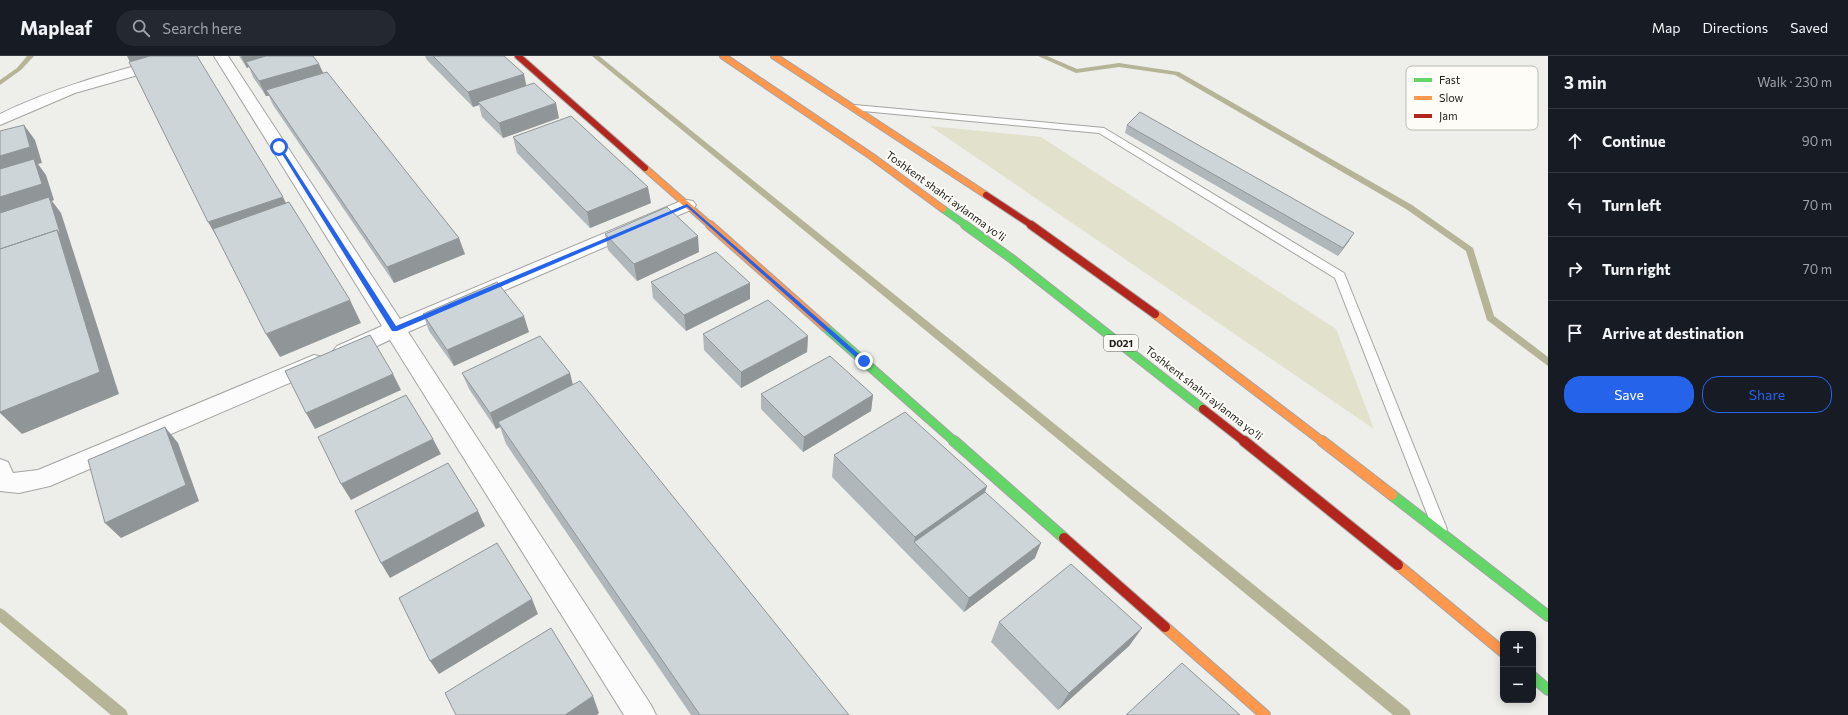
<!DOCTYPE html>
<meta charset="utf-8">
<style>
:root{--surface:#171b24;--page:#242831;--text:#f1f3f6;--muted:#9ea1a6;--line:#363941;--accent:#2563eb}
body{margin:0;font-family:Commissioner,sans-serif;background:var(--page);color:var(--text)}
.controls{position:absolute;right:12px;bottom:12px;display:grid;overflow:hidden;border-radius:8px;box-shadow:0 2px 10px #0003}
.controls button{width:36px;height:36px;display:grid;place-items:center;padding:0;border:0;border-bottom:1px solid var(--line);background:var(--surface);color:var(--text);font:20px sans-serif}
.stop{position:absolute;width:12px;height:12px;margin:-9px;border:3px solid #2563eb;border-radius:50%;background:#fff}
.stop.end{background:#2563eb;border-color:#fff;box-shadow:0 1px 4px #0008}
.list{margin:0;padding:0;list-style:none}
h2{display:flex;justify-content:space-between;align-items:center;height:52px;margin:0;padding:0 16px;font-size:17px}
h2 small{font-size:13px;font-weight:400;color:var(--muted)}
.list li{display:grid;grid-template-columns:26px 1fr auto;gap:12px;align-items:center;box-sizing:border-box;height:64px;padding:0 16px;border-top:1px solid var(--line)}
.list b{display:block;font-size:15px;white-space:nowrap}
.list em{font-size:13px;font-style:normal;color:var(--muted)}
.actions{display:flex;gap:8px;padding:12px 16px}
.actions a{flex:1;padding:9px 0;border:1px solid var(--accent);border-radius:16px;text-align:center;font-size:14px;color:var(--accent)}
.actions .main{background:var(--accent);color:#fff}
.icon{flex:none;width:22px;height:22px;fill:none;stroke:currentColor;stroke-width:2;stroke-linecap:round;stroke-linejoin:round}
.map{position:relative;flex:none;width:1548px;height:659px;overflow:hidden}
header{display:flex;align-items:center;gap:24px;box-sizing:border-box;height:56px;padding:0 20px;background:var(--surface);border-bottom:1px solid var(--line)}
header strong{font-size:19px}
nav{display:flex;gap:22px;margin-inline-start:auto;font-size:14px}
.search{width:280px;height:36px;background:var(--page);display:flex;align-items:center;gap:10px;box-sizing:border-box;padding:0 14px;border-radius:22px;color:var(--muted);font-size:15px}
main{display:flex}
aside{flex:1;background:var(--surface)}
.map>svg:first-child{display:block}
.green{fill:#e1e1cc}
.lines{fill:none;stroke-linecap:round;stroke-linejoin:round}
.stream{fill:#b6b497;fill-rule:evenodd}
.lane-casing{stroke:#a4a4a2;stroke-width:2}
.street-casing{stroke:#a4a4a2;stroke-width:2}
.fast-far2-casing{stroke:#a4a4a2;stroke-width:8}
.fast-far1-casing{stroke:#a4a4a2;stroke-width:10}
.fast-casing{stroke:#a4a4a2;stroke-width:12}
.slow-far2-casing{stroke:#a4a4a2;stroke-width:8}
.slow-far1-casing{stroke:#a4a4a2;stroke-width:10}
.slow-casing{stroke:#a4a4a2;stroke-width:12}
.jam-far2-casing{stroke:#a4a4a2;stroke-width:8}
.jam-far1-casing{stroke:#a4a4a2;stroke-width:10}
.jam-casing{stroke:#a4a4a2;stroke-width:12}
.lane{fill:#fcfcfc;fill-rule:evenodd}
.street{fill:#fcfcfc;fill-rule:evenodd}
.fast-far2{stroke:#63d668;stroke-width:6}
.fast-far1{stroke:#63d668;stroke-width:8}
.fast{stroke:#63d668;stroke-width:10}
.slow-far2{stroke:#ff974d;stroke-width:6}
.slow-far1{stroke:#ff974d;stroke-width:8}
.slow{stroke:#ff974d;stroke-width:10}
.jam-far2{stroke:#b3261e;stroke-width:6}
.jam-far1{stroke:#b3261e;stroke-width:8}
.jam{stroke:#b3261e;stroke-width:10}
.wall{fill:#b0b7ba}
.shaded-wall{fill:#909597}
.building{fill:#cdd5d8;stroke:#909597}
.route{fill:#2563eb}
.labels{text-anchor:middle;stroke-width:4;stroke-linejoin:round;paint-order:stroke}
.shield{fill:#fdfcf6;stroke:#646360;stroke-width:1}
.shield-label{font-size:10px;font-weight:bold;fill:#22221f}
.street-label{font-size:11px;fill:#22221f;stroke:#fdfcf6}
.key{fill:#fdfcf6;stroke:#bbbbb6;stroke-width:1}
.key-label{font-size:11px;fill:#22221f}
</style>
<header>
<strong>Mapleaf</strong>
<div class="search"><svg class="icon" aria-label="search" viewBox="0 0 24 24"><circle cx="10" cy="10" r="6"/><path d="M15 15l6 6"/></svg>Search here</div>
<nav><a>Map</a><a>Directions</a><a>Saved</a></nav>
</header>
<main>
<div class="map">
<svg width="1548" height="659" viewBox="0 0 1548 659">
<rect width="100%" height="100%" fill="#eeeeea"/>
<path class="green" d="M930,70L1041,81L1336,273L1374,373Z"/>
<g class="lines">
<path class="stream" d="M27,0H34L21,14L0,29V24L17,12Z
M592,0H599L1409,654L1411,659H1393Z
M1038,0H1047L1077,13L1119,7L1179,16L1412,149L1473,192L1494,260L1548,301V310L1487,264L1466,195L1406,153L1175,19L1119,11L1076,17Z
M0,552L4,554L126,654L128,659H111L0,566Z"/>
<defs>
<path id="lane" d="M855,49L1104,72L1344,217L1447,473L1445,478L1440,479L1435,478L1433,473L1335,222L1099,77L852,54V50Z"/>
<path id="street" d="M172,0H196L194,3L75,37L0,69V58C55,31 113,16 172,0Z
M214,0H228L400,263L681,145L687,144L693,145L696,149L693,153L408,276L651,649L656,659H624L390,284C375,290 353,305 337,300L333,295L337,290L382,270Z
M314,299L322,301L325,307L322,313L50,430L19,437L0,435V403L8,406L13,417L38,414Z"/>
<path id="fast-far2" d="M943,153L967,170"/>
<path id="fast-far1" d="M965,169L1012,203L1203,353
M825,271L955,386"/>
<path id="fast" d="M954,385L1064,482
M1392,439L1548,560
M1533,621L1548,634"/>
<path id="slow-far2" d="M723,0L871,100L943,153
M774,0L986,139
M645,112L711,170"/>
<path id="slow-far1" d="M710,169L825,271
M1155,258L1323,386"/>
<path id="slow" d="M1322,385L1392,439
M1398,509L1503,596
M1165,571L1265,659"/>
<path id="jam-far2" d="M518,0L645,112
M986,139L1033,170"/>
<path id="jam-far1" d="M1031,169L1155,258
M1203,353L1245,386"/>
<path id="jam" d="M1244,385L1398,509
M1064,482L1165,571"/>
</defs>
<use href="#lane" class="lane-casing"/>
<use href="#street" class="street-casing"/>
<use href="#fast-far2" class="fast-far2-casing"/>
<use href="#fast-far1" class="fast-far1-casing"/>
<use href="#fast" class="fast-casing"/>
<use href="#slow-far2" class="slow-far2-casing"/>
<use href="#slow-far1" class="slow-far1-casing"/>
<use href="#slow" class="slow-casing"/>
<use href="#jam-far2" class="jam-far2-casing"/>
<use href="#jam-far1" class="jam-far1-casing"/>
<use href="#jam" class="jam-casing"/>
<use href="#lane" class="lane"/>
<use href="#street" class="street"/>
<use href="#fast-far2" class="fast-far2"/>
<use href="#fast-far1" class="fast-far1"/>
<use href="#fast" class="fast"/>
<use href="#slow-far2" class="slow-far2"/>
<use href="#slow-far1" class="slow-far1"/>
<use href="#slow" class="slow"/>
<use href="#jam-far2" class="jam-far2"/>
<use href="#jam-far1" class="jam-far1"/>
<use href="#jam" class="jam"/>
</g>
<path class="wall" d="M239,0H313L323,17L465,198L394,227L273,49L269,40H266L253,21L249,11L247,12Z
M425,0H504L526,29L559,62L503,82L482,61L479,49L473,51L427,4Z
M1127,69L1349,185L1338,200L1125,77Z
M513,81L651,147L590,172L517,97Z
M605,178L699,196L637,225L608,194Z
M651,226L750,227V243L686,275L653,242Z
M423,258L529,276L454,310L429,275Z
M703,278L808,280L807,296L741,332L704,294Z
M462,317L573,329L849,659H691L506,388L500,371L496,373L469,333Z
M761,338L873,339L871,355L803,396L761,353Z
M834,399L987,430L985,436L1035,502L964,556L832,421Z
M999,566L1142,572L1129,590L1058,654L991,586Z"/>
<path class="shaded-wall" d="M127,0H161L131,8Z
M241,0H289L246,6L249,11L247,12Z
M319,8L326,23L266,34L269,40H266L259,25Z
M524,18L527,33L478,46L479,49L473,51L468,36Z
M556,47L559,62L503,82L499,67Z
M24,69L35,84L42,107L38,108L46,119L54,144L52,145L61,157L119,338L22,378L0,357V356L57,174L51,145L0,161V100Z
M648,131L651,147L590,172L587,156Z
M283,141L291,157L218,183L208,166Z
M1354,177L1349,185L1338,200L1343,192Z
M698,180L699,196L637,225L634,208Z
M459,182L465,198L394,227L387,211Z
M750,227V243L686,275L684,259Z
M350,244L361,267L280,301L266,278Z
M524,260L529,276L454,310L447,294Z
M808,280L807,296L741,332V316Z
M570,317L574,333L498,366L500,371L496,373L490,357Z
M393,318L401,334L315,373L306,357Z
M873,339L871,355L803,396L804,381Z
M165,371L178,387L199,445L121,482L105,467Z
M433,383L441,398L351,444L341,428Z
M987,430L980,451L914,486L915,481Z
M478,455L485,470L390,522L381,507Z
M1041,487L1035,502L964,556L969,542Z
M532,543L538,558L439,618L430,605Z
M1142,572L1129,590L1058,654L1069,637Z
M593,640L599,657L597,659H565Z"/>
<path class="building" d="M150,0H197L283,141L208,166L129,6Z
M266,0H313L319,8L259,25L246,6Z
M433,0H504L524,18L468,36Z
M327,16L459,182L387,211L266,34Z
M534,27L556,47L499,67L478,46Z
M1140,56L1354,177L1343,192L1127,69Z
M571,60L648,131L587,156L513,81Z
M24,69L30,91L0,100V75Z
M34,103L42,128L0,141V113Z
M49,141L61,180L57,174L0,193V157Z
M289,146L350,244L266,278L213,173Z
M667,151L698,180L634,208L605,178Z
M57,174L100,316L0,356V193Z
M716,196L750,227L684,259L651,226Z
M497,226L524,260L447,294L423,258Z
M768,244L808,280L741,316L703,278Z
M370,279L393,318L306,357L285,315Z
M540,280L570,317L490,357L462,317Z
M830,300L873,339L804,381L761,338Z
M580,325L849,659H700L498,366Z
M406,339L433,383L341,428L318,381Z
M905,356L987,430L915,481L834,399Z
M165,371L186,429L105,467L88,404Z
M448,407L478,455L381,507L355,455Z
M985,436L1041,487L969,542L914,486Z
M497,487L532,543L430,605L399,542Z
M1071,508L1142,572L1069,637L999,566Z
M551,572L593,640L565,659H456L445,637Z
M1182,607L1240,659H1126Z"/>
<path class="route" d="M277,90L281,91L396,270L687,148L867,305L862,307L687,151L397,275H392Z"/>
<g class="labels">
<rect class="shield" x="1104" y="279" width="34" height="16" rx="3"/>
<g class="shield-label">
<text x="1121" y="291">D021</text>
</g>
<g class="street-label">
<text transform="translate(946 140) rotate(36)" y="4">Toshkent shahri aylanma yoʻli</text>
<text transform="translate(1204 337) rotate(38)" y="4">Toshkent shahri aylanma yoʻli</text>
</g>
</g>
<rect x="1406" y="10" width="132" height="64" rx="6" class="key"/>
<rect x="1414" y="22" width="18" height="4" fill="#63d668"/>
<rect x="1414" y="40" width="18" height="4" fill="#ff974d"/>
<rect x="1414" y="58" width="18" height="4" fill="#b3261e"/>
<g class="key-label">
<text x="1439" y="28">Fast</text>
<text x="1439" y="46">Slow</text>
<text x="1439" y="64">Jam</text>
</g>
</svg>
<div class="controls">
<button>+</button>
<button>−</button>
</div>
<div class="stop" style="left:279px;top:91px"></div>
<div class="stop end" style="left:864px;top:305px"></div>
</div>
<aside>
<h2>3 min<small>Walk · 230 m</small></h2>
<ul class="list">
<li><svg class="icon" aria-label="ahead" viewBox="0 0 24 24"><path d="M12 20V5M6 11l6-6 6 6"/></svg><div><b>Continue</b></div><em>90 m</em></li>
<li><svg class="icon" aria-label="left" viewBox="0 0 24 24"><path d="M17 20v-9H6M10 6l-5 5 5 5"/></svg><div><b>Turn left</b></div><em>70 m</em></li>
<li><svg class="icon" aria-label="right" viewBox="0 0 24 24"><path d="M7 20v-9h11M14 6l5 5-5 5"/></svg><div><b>Turn right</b></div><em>70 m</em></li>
<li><svg class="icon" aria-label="arrive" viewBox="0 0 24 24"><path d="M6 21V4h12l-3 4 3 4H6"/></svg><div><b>Arrive at destination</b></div></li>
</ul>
<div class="actions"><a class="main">Save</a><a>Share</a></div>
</aside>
</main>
